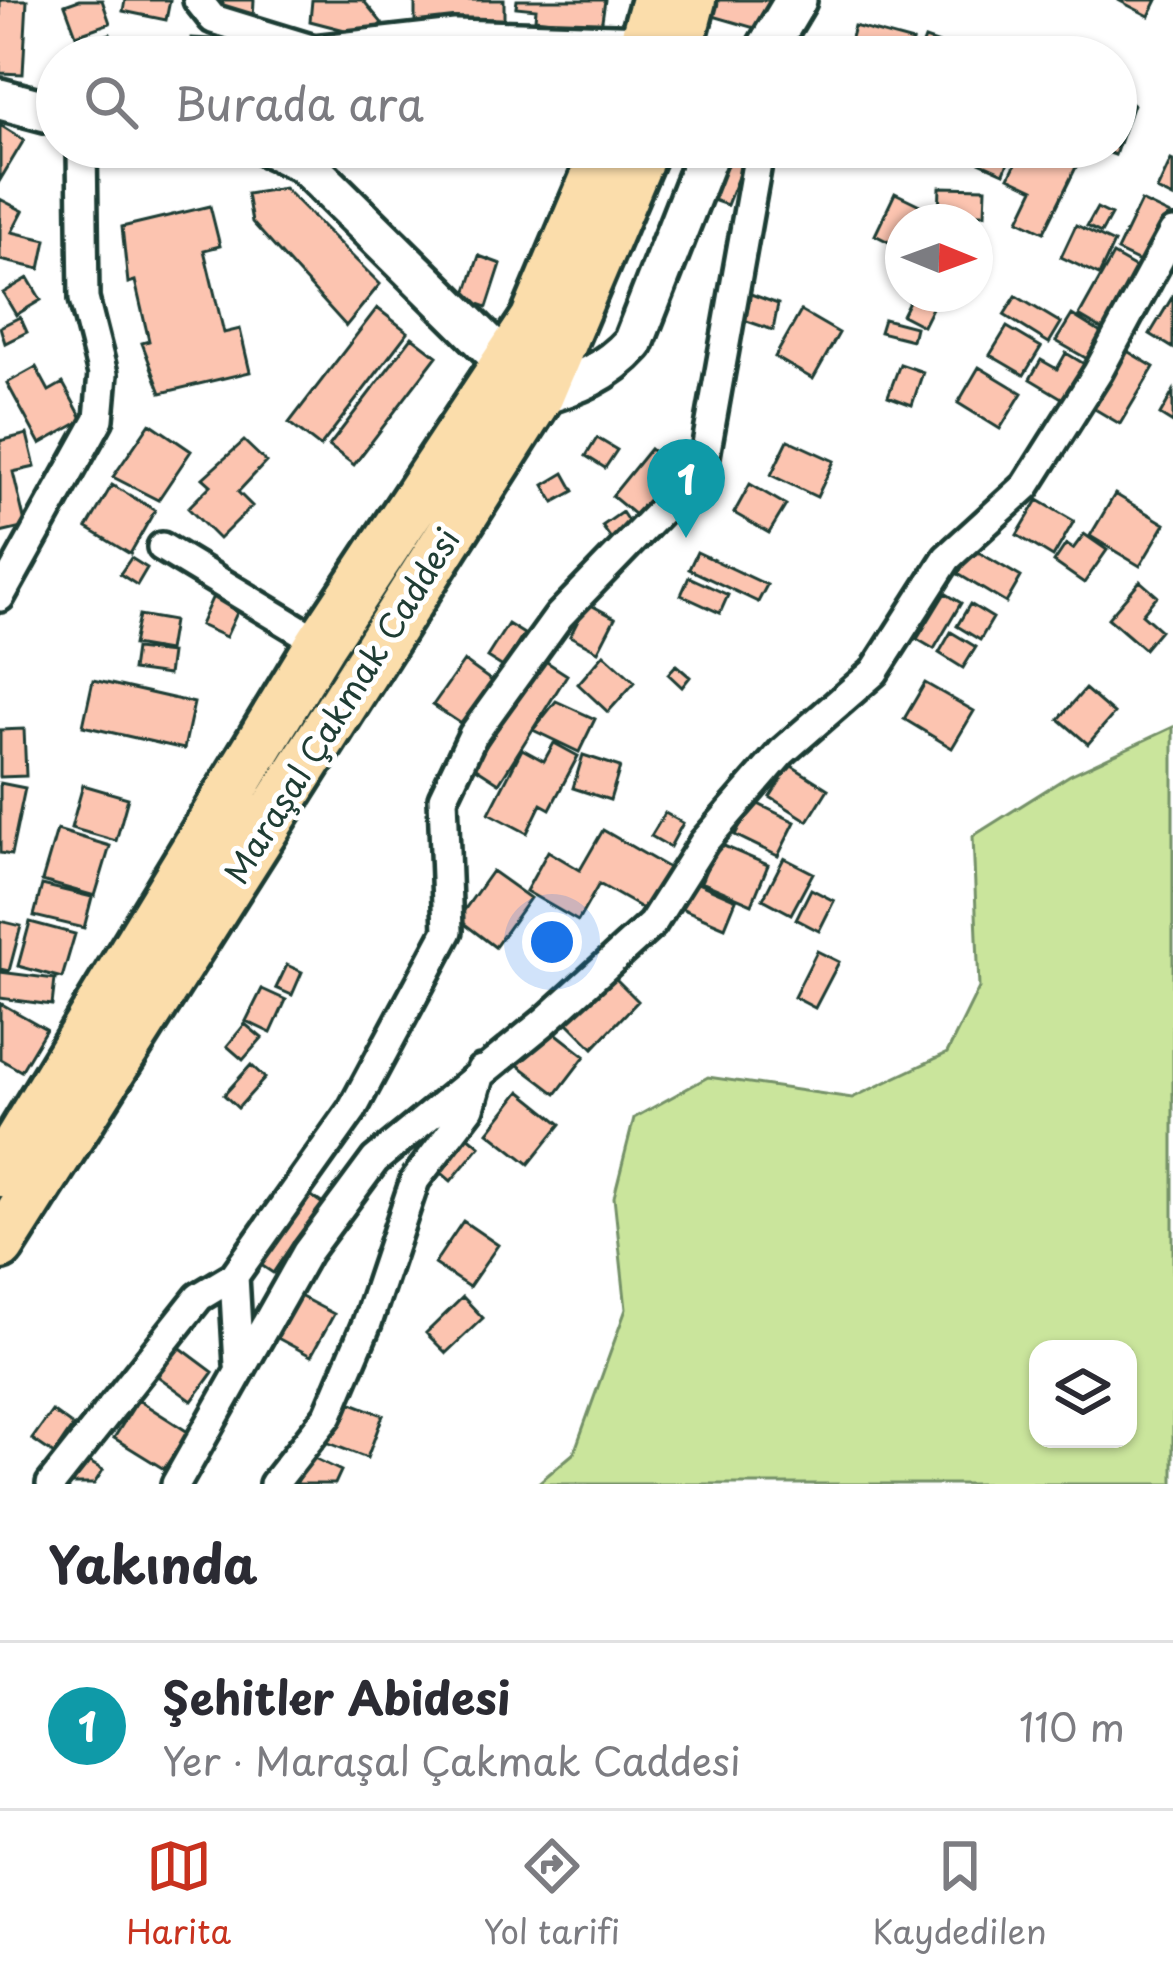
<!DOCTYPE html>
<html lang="tr">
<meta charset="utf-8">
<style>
:root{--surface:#fff;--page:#f2f2f3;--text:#2b2b33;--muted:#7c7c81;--line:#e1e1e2;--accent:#c8321e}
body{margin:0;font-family:"Playpen Sans",sans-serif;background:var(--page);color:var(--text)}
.controls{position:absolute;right:36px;bottom:36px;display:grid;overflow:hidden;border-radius:24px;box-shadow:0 3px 9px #0004}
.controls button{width:108px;height:108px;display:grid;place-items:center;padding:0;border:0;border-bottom:3px solid var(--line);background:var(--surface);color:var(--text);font:60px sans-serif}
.compass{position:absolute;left:885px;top:204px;width:108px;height:108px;border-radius:50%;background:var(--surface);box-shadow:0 3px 9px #0004;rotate:91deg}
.you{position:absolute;left:552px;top:942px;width:42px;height:42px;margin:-30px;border:9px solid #fff;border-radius:50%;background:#1a73e8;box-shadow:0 0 0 18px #1a73e833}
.badge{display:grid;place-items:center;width:78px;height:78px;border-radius:50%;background:var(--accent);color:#fff;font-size:39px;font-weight:700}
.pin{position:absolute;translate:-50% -99px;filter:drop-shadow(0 3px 6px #0008)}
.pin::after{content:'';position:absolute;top:63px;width:42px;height:36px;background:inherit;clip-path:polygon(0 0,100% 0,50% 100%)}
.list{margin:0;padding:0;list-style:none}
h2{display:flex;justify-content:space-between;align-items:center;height:156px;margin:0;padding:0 48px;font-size:51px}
h2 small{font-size:39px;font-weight:400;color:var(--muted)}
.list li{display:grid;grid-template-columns:78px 1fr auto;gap:36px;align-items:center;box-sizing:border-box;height:168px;padding:0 48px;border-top:3px solid var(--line)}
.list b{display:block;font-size:45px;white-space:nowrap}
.list p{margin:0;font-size:39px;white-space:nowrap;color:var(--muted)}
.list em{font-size:39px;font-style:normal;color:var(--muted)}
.icon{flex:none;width:66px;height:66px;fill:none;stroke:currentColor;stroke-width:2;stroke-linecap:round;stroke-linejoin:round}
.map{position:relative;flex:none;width:1173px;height:1484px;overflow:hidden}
.search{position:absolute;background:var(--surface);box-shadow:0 3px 9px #0004;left:36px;right:36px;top:36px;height:132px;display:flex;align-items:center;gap:30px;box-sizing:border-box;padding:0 42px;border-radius:66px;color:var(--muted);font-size:45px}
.sheet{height:324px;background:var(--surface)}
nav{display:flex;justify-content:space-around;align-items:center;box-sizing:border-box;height:168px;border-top:3px solid var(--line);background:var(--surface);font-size:33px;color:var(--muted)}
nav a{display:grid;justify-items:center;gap:6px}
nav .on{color:var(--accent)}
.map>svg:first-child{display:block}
.green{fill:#cae59c;stroke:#749168;stroke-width:3;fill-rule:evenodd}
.building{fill:#fcc4b0;stroke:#1f3d34;stroke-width:3}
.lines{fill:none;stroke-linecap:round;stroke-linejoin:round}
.street-casing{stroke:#1f3d34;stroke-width:36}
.secondary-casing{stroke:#1f3d34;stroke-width:48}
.highway-casing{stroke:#1f3d34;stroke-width:57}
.street{stroke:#fff;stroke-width:27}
.secondary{stroke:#fff;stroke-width:39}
.highway{stroke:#fbddab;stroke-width:48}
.labels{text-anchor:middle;stroke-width:10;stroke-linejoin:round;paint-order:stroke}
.street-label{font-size:33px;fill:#1f3d34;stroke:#fff}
</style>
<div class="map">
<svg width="1173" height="1484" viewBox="0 0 1173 1484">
<rect width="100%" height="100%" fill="#fff"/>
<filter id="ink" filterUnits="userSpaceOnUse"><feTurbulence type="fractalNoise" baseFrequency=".00833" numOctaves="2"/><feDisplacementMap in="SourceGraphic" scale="24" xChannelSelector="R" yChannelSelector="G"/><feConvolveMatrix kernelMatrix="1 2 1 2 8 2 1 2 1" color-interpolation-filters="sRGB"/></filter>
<g filter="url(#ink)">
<path class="green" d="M1173,727V1484H537L574,1453L626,1309L614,1197L634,1118L708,1077L852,1098L947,1053L979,988L973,836L1070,775ZM1038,1349H1128V1439H1038Z"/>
<path class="building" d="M0,0H27L23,74L0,73Z
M79,0H102L110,23L76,35L65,5Z
M125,0H170L166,20L123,11Z
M223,0H254L253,19L222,17Z
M312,0H363L382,23L368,36L310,21Z
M415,0H504V24L415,25Z
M517,0H605L601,27L535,19L536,9L516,7Z
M718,0H777L768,32L713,16Z
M1118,0H1157L1149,16Z
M854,26L913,42L909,57H877L848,49Z
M110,34L117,57H67L65,49Z
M191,38L230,40V57H190Z
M925,39L948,47L944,57H918Z
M1116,97L1133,104L1115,155L1093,147H1116Z
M0,125L24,140L0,180Z
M945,147H1014L1004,173Z
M1024,147L1084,151L1044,232L1019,220L1034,189L1009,177Z
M729,149L746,156L727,205L710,199Z
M1171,160L1173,161V198L1157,190Z
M940,187L986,188L985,214H939Z
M284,188L380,284L346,326L252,222L247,194Z
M895,193L932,211L927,222H903V249L875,235Z
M0,199L23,211L12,232L46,240L40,269L0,260Z
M1141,201L1170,215L1146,265L1117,251Z
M210,206L220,246L204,250L224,333L240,329L250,372L161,393L142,343L149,341L135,281L128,283L122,227Z
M1097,208L1111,215L1101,233L1087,226Z
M1076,225L1114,243L1099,275L1061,257Z
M1113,255L1143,272L1108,333L1079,316Z
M479,256L501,264L487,307L464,299Z
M28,278L41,300L16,315L3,293Z
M737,289L778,304L773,330L732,316Z
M912,295L933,306L923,326L902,315Z
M1016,296L1061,323L1049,343L1004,315Z
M1173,296V348L1150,334Z
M377,308L408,332L320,447L289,423Z
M801,311L839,333L813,379L775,357Z
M1072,315L1106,336L1091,361L1056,341Z
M20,317L27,332L5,343L0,327Z
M884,319L915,327L912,340L880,332Z
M1007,327L1041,347L1024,375L990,355Z
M412,337L437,356L354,465L329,446Z
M1122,348L1154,367L1120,424L1088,405Z
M1066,353L1086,365L1065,400L1030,379L1041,360L1057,369Z
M900,364L923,372L912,405L888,396Z
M36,367L49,391L63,383L83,420L40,444L7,383Z
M979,367L1022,393L1000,429L958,403Z
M1173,392V423L1160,415Z
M150,423L191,451L158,500L113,477Z
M27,434L35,467L13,472L26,527L0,533V441Z
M597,438L617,450L605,468L586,456Z
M788,440L834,461L817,497L771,475Z
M244,441L266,462L238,492L252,506L219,539L188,508L211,485L203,478Z
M650,449L680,474L641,520L612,496Z
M564,473L574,491L554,502L544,485Z
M750,484L786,505L769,533L734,513Z
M112,485L155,510L130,554L87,528Z
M1115,494L1165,524L1140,566L1090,536Z
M1038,500L1074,521L1053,557L1017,535Z
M622,512L632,527L612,540L602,526Z
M1084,534L1107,550L1084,583L1054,562L1066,544L1073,549Z
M973,549L1021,577L1006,603L958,574Z
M697,552L767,585L758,602L689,569Z
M131,558L147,568L137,585L120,574Z
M689,577L728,595L720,613L681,595Z
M1140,581L1157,596L1142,614L1160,630L1144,649L1108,618Z
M945,593L961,603L934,649L917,639Z
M214,594L240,606L226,637L200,625Z
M587,603L615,618L598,651L570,636Z
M970,604L993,618L980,640L957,626Z
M139,615L173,621L168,651L133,645Z
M508,624L524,634L503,667L487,657Z
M951,632L976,647L963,668L939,653Z
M135,649L171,653L168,675L132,670Z
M604,654L635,682L608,712L578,684Z
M536,655L567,675L499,783L473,766L495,733L488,728Z
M464,661L496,684L466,727L433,705Z
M676,665L690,677L682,687L668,674Z
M93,680L194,703L184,749L83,726Z
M925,683L974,711L952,748L904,719Z
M1085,689L1114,714L1088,744L1059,719Z
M556,701L595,719L579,752L533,730Z
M24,729L26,776L0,777V730Z
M554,743L578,756L550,809L541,804L527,833L489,813L522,749L544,761Z
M583,755L620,767L610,800L573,788Z
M790,765L828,789L808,821L770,797Z
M0,783L25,788L11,855L0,853Z
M83,785L128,798L116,841L71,828Z
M752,801L795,822L778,856L735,835Z
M665,813L683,823L670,847L651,836Z
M57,830L110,846L95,896L42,881Z
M603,830L674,871L650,913L599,884L578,921L526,891L548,851L580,870Z
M717,843L768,865L752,904L701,882Z
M784,858L813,873L791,914L763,899Z
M492,871L530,898L495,947L458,919Z
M688,879L736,900L725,927L676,906Z
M42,885L92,897L84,928L34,916Z
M811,889L834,901L819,931L796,919Z
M0,921L21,926L9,971L0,969Z
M30,922L75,934L62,978L18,966Z
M817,951L839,962L815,1008L794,997Z
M287,965L302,972L292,995L276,988Z
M0,972L55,979L52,1005L0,998Z
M610,973L638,1001L593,1048L565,1020Z
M262,989L286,1000L271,1033L246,1021Z
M0,1003L46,1029L21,1071L0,1059Z
M245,1024L262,1038L243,1060L227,1046Z
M544,1024L585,1056L556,1094L514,1062Z
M251,1065L265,1078L238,1108L224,1095Z
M520,1091L561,1124L529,1164L488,1132Z
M467,1135L480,1146L451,1181L438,1170Z
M303,1190L330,1209L303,1249L293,1243L273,1273L255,1261Z
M463,1221L498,1245L469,1287L434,1264Z
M292,1292L334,1314L311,1356L270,1334Z
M463,1297L483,1318L446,1353L426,1333Z
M178,1346L213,1372L192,1401L156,1375Z
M339,1398L383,1415L367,1458L323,1441Z
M138,1400L188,1432L164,1469L114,1438Z
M52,1411L73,1426L54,1454L32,1439Z
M310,1456L341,1471L335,1484H296Z
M86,1460L103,1470L94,1484H72Z"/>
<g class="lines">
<defs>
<path id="street" d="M198,0L213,19L314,50L455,34L646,40
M162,547L321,643
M0,597L99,419L103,374L84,299L82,147
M234,1276L239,1365
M51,1484L199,1297L234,1276L352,1110L448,931L443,798L473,735L559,616L703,467L760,147
M176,1484L307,1252L375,1160L544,1022L652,924L704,842L782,752L874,672L947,558L1026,486L1098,372L1173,233
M274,1484L328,1415L367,1323L415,1180L470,1108L481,1070"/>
<path id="secondary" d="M762,57L796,0
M0,99L57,114
M270,147L303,162L539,395C577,384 606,373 633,343L710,147"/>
<path id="highway" d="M640,57L656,0
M676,57L691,0
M0,1172L321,643L535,320L608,147
M0,1245L539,395L644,147"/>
</defs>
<use href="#street" class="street-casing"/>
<use href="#secondary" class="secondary-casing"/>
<use href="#highway" class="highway-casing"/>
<use href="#street" class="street"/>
<use href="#secondary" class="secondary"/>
<use href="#highway" class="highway"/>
</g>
</g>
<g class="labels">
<g class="street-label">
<text transform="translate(342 706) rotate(-58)" y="12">Maraşal Çakmak Caddesi</text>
</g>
</g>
</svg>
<div class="controls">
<button><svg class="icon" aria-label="layers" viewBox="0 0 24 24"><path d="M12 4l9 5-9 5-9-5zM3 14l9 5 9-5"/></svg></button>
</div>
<svg class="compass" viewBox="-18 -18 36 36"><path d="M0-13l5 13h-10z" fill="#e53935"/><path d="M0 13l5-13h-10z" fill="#7c7c81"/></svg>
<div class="you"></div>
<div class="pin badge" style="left:686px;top:538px;background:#0f9aa8">1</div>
<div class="search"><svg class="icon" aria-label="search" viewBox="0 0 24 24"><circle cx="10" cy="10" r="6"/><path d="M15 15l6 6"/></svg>Burada ara</div>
</div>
<section class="sheet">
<h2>Yakında<small></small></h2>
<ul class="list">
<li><span class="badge" style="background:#0f9aa8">1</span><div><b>Şehitler Abidesi</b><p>Yer · Maraşal Çakmak Caddesi</p></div><em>110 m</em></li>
</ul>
</section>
<nav>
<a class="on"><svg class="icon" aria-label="map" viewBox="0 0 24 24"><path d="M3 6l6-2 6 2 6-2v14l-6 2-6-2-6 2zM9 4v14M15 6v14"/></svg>Harita</a>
<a><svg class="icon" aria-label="directions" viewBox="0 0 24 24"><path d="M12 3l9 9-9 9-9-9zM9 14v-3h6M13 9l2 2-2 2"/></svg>Yol tarifi</a>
<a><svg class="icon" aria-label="saved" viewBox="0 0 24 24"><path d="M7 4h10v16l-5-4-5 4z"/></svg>Kaydedilen</a>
</nav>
